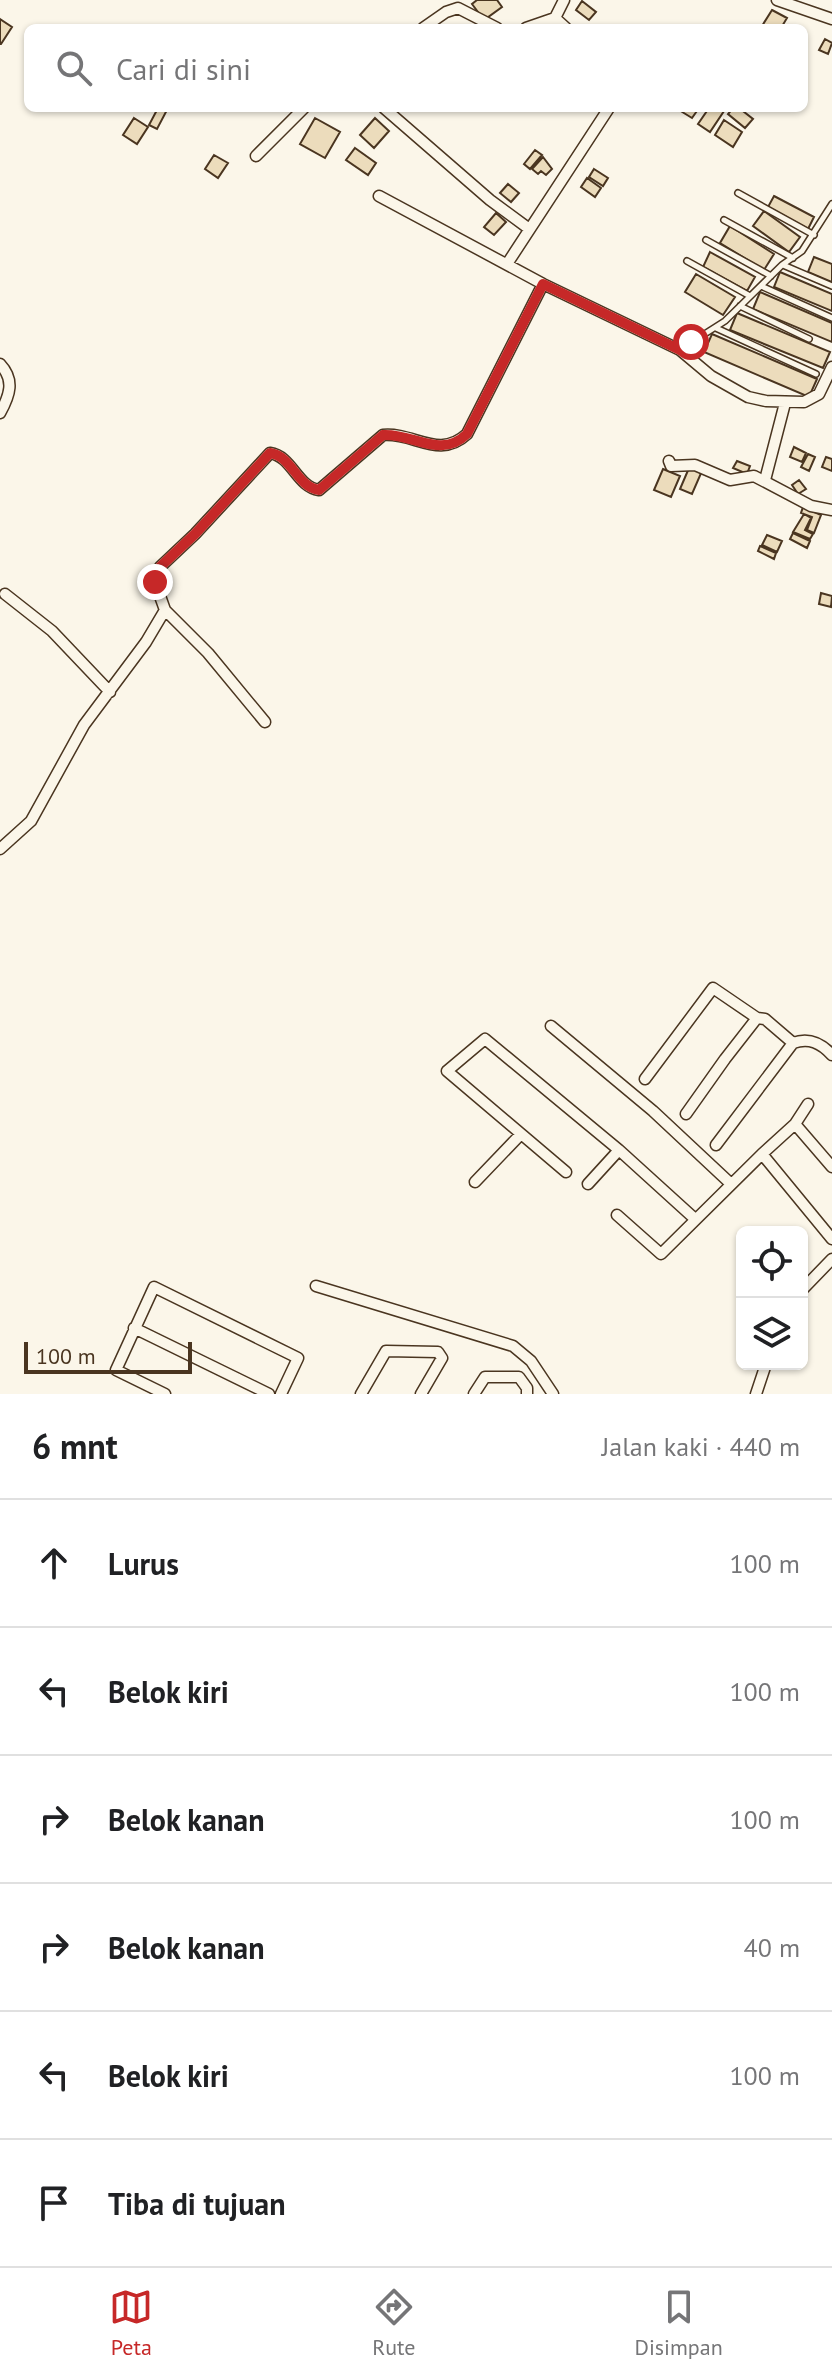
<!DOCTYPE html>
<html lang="id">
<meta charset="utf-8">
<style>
:root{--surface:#fff;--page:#f2f2f2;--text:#202124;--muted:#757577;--line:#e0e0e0;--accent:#c62828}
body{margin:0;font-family:"PT Sans",sans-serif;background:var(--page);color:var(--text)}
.controls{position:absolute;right:24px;bottom:24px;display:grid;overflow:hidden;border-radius:12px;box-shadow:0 2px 6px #0004}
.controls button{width:72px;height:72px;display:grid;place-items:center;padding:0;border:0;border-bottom:2px solid var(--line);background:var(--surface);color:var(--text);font:40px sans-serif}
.scale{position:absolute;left:24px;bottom:20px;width:168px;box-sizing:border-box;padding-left:8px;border:4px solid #4a3520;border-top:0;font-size:22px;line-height:28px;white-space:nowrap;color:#4a3520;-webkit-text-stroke:6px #fbf6e9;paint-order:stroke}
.stop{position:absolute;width:24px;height:24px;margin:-18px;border:6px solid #c62828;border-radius:50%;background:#fff}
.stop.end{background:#c62828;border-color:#fff;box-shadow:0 2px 8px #0008}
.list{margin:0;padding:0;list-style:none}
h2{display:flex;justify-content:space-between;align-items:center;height:104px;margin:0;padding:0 32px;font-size:34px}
h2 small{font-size:26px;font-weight:400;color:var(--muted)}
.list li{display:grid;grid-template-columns:52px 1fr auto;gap:24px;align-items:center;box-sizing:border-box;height:128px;padding:0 32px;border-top:2px solid var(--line)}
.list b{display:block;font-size:30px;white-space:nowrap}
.list em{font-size:26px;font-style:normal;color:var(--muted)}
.icon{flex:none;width:44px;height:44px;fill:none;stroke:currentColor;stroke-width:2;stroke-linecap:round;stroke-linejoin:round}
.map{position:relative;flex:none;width:832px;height:1394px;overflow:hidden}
.search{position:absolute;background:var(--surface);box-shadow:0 2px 6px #0004;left:24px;right:24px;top:24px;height:88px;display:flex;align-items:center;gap:20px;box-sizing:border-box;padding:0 28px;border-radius:12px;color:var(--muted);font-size:30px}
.sheet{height:872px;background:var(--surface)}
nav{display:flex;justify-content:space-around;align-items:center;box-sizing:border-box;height:112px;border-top:2px solid var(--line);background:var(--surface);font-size:22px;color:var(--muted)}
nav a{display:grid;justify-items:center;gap:4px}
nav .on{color:var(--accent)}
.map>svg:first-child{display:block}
.building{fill:#ecdcbc;stroke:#4a3520;stroke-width:2}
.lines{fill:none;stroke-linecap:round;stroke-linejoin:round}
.lane-casing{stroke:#4a3520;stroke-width:8}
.street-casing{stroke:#4a3520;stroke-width:13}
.lane{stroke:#fbf6e9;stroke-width:5}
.street{stroke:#fbf6e9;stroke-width:10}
.route{stroke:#c62828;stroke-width:10}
</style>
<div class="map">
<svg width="832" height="1394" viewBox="0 0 832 1394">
<rect width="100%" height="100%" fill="#fbf6e9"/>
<path class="building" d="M477,0H497L502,7L484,20L472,4Z
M582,1L596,12L589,20L576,10Z
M772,10L787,18L781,28L762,26Z
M0,19L12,27L1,44H0Z
M825,39L832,43L828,54L819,50Z
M158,108H168L157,129L149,125Z
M680,108H699L692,118L679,110Z
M709,108H719L724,111L710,132L698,124Z
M733,108H739L753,119L745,128L728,114Z
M134,118L148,127L137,144L123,135Z
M315,118L340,132L325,158L300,144Z
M375,118L389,131L374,148L360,135Z
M724,120L742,132L733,147L715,135Z
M355,148L376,163L368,175L346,160Z
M535,150L542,155L530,169L524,164Z
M214,155L228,163L218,178L205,169Z
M543,157L552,169L546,175L541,171L538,174L532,169Z
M594,169L608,178L603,186L589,177Z
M587,178L601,188L595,197L581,187Z
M508,184L519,193L511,202L500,193Z
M774,196L814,217L808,229L768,207Z
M764,211L800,237L789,252L753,226Z
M496,213L506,222L494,235L484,227Z
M730,226L774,254L764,270L720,243Z
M710,252L755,277L747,291L703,267Z
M814,257L832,264V282L808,272Z
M780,272L832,294V311L774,287Z
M696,274L735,297L723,315L685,292Z
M760,292L832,323V342L753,309Z
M737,313L830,352L823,368L730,330Z
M712,334L817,379L809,397L704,352Z
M794,447L806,453L802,462L790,457Z
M808,454L815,457L809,471L801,467Z
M826,457L832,459V471L822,467Z
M737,461L750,466L747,474L733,468Z
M689,468L702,471L692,494L680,489Z
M663,469L680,476L671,497L654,490Z
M799,480L806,489L798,494L792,485Z
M803,507L821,515L814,533L807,530L812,517L801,513Z
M804,514L811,518L805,530L813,534L810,539L793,532Z
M793,533L810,541L807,548L790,539Z
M767,535L782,541L777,552L762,545Z
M760,546L776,553L774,559L758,551Z
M821,593L832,596L831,607L819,604Z"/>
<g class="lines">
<defs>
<path id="lane" d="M738,193L814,235
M724,220L793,258
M706,240L771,276
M687,261L750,296
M783,265L832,286
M761,286L832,318
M740,306L809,339
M716,328L816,374
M681,349L725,321L782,265L802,251L832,204"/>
<path id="street" d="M777,0L832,19
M555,18L566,28
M423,28L446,12L458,8L497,28
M526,28L555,18L564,0
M384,108L490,200L528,228
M256,156L304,108
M379,196L543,284L680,350L711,376L748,397L766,401L804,402L819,394L832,367
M507,264L609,108
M0,364C15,380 10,395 0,413
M669,461L671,466L695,465L730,480L754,476L811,506L832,510
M765,480L785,403
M5,594L52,631L110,692
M265,722L208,653L165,610L155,582L160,567L195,534L270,453C292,456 297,487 319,490L383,435C414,432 439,460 467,434L543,284
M0,849L31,821L84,725L146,642L165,610
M551,1026L653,1111L730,1183
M645,1079L713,988L757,1018
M808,1104L795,1124L762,1154L832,1239
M686,1114L725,1059L757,1018L765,1019L793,1043
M795,1124L832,1167
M716,1145L793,1043C809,1037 821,1043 832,1055
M566,1172L447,1071L485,1039L619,1150
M475,1182L521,1134
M588,1184L619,1150L695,1219
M617,1215L661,1254L762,1154
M316,1286L513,1346L531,1361L553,1394
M802,1290L832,1259
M134,1328L269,1394
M165,1394L116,1370L154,1287L298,1358L281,1394
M361,1394L386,1351L438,1352L442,1358L421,1394
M474,1394L485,1377H519L527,1388V1394
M756,1394L766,1364"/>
</defs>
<use href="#lane" class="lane-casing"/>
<use href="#street" class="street-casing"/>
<use href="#lane" class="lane"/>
<use href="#street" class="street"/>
</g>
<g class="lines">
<path class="route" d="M155,582L160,567L195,534L270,453C292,456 297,487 319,490L383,435C414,433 440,460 467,434L543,284L680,350L691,342"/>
</g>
</svg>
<div class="controls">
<button><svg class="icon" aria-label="locate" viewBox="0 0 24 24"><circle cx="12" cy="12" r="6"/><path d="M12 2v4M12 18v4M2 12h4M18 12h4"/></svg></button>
<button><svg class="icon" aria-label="layers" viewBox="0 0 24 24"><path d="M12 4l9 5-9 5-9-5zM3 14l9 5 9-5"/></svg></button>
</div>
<div class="scale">100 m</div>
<div class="stop" style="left:691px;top:342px"></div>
<div class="stop end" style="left:155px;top:582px"></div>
<div class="search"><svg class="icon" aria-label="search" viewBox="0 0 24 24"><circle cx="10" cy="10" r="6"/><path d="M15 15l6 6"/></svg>Cari di sini</div>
</div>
<section class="sheet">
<h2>6 mnt<small>Jalan kaki · 440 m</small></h2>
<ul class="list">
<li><svg class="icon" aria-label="ahead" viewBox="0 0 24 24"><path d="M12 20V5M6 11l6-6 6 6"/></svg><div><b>Lurus</b></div><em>100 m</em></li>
<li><svg class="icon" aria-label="left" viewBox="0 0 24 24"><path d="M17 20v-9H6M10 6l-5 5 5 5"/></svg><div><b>Belok kiri</b></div><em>100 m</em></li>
<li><svg class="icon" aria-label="right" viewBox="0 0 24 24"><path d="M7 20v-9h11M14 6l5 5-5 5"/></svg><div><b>Belok kanan</b></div><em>100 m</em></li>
<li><svg class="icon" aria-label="right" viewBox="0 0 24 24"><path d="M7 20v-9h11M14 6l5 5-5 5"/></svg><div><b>Belok kanan</b></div><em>40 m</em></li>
<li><svg class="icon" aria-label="left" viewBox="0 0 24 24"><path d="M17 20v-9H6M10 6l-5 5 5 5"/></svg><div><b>Belok kiri</b></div><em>100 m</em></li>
<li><svg class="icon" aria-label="arrive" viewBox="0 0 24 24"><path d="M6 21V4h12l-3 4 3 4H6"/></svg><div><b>Tiba di tujuan</b></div></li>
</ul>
</section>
<nav>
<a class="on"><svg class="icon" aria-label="map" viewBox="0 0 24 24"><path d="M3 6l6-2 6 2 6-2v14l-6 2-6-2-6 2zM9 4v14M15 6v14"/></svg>Peta</a>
<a><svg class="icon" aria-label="directions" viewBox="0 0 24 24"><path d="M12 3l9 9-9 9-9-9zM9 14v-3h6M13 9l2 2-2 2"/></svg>Rute</a>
<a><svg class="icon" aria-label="saved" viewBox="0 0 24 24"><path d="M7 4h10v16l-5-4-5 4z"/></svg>Disimpan</a>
</nav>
